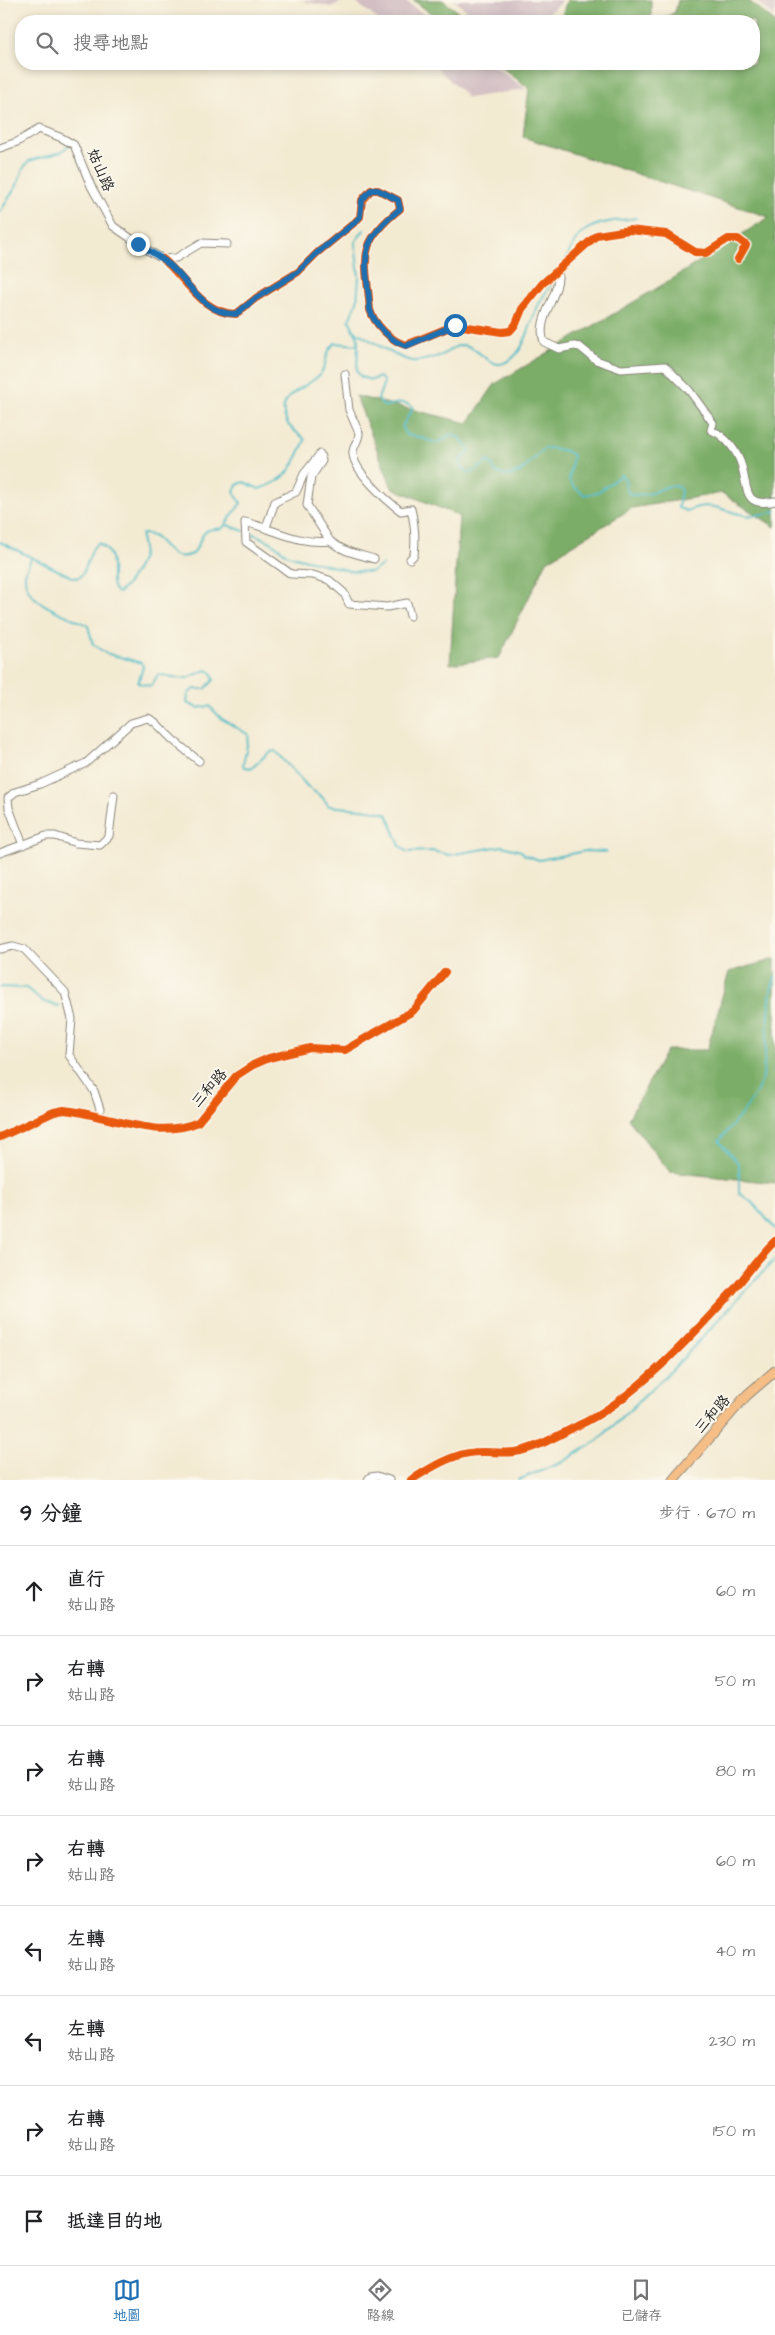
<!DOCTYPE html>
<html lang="zh-TW">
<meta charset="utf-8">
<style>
:root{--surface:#fff;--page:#f2f2f2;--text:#202124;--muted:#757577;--line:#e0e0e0;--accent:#1f6fb2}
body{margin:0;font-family:"Architects Daughter","LXGW WenKai TC",sans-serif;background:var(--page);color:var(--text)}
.stop{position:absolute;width:15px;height:15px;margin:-11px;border:4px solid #1f6fb2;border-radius:50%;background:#fff}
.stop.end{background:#1f6fb2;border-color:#fff;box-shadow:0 1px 5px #0008}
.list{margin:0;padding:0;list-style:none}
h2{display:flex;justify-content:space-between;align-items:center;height:65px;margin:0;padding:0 20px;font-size:21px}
h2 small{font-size:16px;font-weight:400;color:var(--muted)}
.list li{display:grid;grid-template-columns:32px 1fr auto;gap:15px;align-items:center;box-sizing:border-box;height:90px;padding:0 20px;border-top:1px solid var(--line)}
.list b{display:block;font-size:19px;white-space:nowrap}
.list p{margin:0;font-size:16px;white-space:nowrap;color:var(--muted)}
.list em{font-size:16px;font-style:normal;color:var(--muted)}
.icon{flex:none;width:28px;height:28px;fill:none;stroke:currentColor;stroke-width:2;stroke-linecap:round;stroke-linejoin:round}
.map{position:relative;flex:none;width:775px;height:1480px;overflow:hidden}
.search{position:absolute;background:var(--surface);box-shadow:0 2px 8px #0003;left:15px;right:15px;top:15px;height:55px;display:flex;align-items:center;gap:12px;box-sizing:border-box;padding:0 18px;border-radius:20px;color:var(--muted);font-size:19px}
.sheet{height:785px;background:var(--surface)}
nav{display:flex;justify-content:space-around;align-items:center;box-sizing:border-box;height:70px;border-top:1px solid var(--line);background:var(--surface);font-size:14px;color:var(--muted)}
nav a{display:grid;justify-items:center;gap:2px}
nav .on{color:var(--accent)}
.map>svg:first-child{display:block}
.industrial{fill:#d2bec3}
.forest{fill:#7cad68;stroke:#4c6442}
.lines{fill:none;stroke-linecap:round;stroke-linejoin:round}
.stream{stroke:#4dbbc6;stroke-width:2}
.minor-casing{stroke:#888377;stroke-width:9}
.major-casing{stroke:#888377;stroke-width:11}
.minor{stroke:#fff;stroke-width:7}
.major{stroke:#f6be87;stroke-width:9}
.cycleway-casing{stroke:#fbf7ec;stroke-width:11}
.cycleway{stroke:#e8590c;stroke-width:8}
.route{stroke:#1f6fb2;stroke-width:6}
.labels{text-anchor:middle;stroke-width:4;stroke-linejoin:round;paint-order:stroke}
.street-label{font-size:15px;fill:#1c1c1c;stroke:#fbf7ec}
</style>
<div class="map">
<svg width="775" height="1480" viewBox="0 0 775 1480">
<rect width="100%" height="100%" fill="#fbf7ec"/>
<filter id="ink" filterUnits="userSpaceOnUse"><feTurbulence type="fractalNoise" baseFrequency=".02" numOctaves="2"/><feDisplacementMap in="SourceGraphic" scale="10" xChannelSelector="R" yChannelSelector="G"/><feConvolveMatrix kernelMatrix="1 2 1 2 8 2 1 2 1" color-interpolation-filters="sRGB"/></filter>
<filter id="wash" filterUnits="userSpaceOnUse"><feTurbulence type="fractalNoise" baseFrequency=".0096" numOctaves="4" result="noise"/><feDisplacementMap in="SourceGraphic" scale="20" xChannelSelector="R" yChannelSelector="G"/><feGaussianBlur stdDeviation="1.12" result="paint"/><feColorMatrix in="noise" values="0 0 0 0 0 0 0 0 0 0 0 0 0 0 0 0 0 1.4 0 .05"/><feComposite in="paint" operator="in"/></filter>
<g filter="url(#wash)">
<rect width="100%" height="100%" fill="#f3ead2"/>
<path class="industrial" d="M299,0H345L331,7Z
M353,0H404L433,21H380Z
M454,0H561L560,4L537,21H480Z
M754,0H775V17Z
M433,64H491L526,89L468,98Z"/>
<path class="forest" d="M413,0H442L471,21H441Z
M567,0H651V21H560Z
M678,0H748L775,22V527L722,493L632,508L547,561L499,658L450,664L459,516L392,488L356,396L468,423L495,384L664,284L769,217L523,137L529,88L497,64H754V21H660L675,12Z
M775,959V1183L670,1172L628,1119L667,1050H707L729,972Z"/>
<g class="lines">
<path class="stream" d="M0,212L17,185L23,169L29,161L61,152L69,145
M566,259C570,252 574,241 580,235C594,221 617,221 636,218
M352,329C364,336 400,361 413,361C420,362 432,358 439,356C447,354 453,345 463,345C480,346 490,374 510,360C526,349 530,322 538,306C543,296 550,286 556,276
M358,344V338L349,320L357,302L359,277L355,242L364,230
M227,525L244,531
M249,532L271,542L288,555L350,571L371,572L383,565
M0,542L74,578L80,577L83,573L93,548L98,543C124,556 103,584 118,593C127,588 144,560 143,549C143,543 140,541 142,534C166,532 163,566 193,554C204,538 199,527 222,529L241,503L234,492L237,485L244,482L259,489C290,479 292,468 305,440C301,434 292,431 288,424C271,393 308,390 321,373C328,364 323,354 335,343L358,345L357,371L361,377L371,380L380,377L384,382L378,399L383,406C393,405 406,399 413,408L402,427L406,435C411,436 417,436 422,438C438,444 436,445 451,434L461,439L470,451L460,461L461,466L468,473L473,472L488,461C492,464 494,471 498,473C517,484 533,458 545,448C555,448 564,449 573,455L569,480L574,487L585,495L598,492L621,475L625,479L626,490L631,495L649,494L668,486H678L681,491L678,508L687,511C708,500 723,511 744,515C754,517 765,514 775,511
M31,559C29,564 26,570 25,574C22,605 69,614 88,626L93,644L105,653L142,663L143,667L138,683L151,686L158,675C168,674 177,681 187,678C194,676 199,672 207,670L212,673L214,680L205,689H194L188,694L187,703L198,708L209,706L222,719L249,735L243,765L244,767L252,768L269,752L275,751L309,788L322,797L329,806C349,809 368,807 387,814L400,846L407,852L432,851L449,855L502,846L521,851L525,855L539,860L585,851L607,852
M775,978L771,990L763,1077C755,1101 735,1122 719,1141L739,1164V1193L753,1203L775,1229
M0,987L26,988L44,1002L59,1006
M518,1480L563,1462L597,1441L672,1370L775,1259"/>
</g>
</g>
<g filter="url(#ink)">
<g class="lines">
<defs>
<path id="minor" d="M0,148L17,142L39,129L62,138L74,145L91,186L113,226L149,251L163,259L176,258L201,243L227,244
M163,259C185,278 203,314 236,314L256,298L298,272L317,253L354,223L360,217L362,200L371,190H378L398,200L400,209C355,245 366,258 370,310C375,325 391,341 406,345L455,325L502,332L510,331L516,324L522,309L542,284L597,235L629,230L666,234L695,252L706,253L728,239H738L746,245L738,259
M558,271C561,295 535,318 544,342L559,349L574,346L580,347L596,360L621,369L665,366L689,390L713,423L711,430C726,436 738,452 742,467C748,490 744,508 775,501
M345,374L349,410L359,433C359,440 354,445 353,451C351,469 387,501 401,511L411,509C415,525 416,538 414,555L410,559
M266,527L275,502L296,492L304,474L320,454L322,461L311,477L307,505L330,541C343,552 358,554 374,559
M330,541C299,545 274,529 245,522L246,542L291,574L313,575L329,580L344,593L349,604L387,607L407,603L410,616
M23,845L9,808L8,798L15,792L40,784L86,763L131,723L148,718L155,722L173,740L199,761
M0,853L46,836H55L76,843L100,845L109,836L114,795
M0,949L13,946L24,949L65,992L72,1019L69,1055L94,1091L100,1109L99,1117
M0,1137L54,1112L64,1110C106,1114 156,1141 198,1122L236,1076L253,1065L269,1058L310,1048L345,1050L413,1011L445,972
M368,1480L370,1477L377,1476L389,1480
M411,1480C429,1469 449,1456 469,1453C484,1450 500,1454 515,1452C536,1449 558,1435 577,1426C630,1403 692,1336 731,1293C746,1276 758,1257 775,1241"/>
<path id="major" d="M673,1480L747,1395L775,1371"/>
</defs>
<use href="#minor" class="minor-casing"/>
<use href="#major" class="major-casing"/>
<use href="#minor" class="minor"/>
<use href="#major" class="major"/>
<defs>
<path id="cycleway" d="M163,259C185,278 203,314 236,314L256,298L298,272L317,253L354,223L360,217L362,200L371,190H378L398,200L400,209C355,245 366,258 370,310C375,325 391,341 406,345L455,325L502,332L510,331L516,324L522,309L542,284L597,235L629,230L666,234L695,252L706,253L728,239H738L746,245L738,259
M0,1137L54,1112L64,1110C106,1114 156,1141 198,1122L236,1076L253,1065L269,1058L310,1048L345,1050L413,1011L445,972
M411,1480C429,1469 449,1456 469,1453C484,1450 500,1454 515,1452C536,1449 558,1435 577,1426C630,1403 692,1336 731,1293C746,1276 758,1257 775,1241"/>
</defs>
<use href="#cycleway" class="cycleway-casing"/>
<use href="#cycleway" class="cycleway"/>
</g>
</g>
<g class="lines" filter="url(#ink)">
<path class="route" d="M138,244C150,252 164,258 174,269C192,287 206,314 236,314L256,298L298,272L317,253L354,223L360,217L362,200L371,190H378L398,200L400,209C355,245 366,258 370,310C375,325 391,341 406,346L455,325"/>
</g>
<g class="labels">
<g class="street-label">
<text transform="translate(101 170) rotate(67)" y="5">姑山路</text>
<text transform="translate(209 1088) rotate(-49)" y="5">三和路</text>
<text transform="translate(712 1414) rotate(-49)" y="5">三和路</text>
</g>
</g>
</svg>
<div class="stop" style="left:455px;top:325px"></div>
<div class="stop end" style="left:138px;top:244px"></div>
<div class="search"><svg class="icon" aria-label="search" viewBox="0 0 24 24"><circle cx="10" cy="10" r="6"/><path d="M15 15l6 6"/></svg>搜尋地點</div>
</div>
<section class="sheet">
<h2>9 分鐘<small>步行 · 670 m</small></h2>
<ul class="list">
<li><svg class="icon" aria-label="ahead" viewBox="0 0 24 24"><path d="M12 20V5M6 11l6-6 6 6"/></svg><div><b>直行</b><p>姑山路</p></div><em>60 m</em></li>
<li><svg class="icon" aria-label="right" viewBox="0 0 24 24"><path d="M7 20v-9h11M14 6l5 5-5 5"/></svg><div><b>右轉</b><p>姑山路</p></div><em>50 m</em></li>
<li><svg class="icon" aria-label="right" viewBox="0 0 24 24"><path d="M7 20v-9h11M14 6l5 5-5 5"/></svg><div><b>右轉</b><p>姑山路</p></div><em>80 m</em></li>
<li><svg class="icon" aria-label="right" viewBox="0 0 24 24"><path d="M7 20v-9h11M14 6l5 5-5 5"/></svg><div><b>右轉</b><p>姑山路</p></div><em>60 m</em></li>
<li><svg class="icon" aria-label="left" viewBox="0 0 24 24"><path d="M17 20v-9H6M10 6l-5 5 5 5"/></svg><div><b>左轉</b><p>姑山路</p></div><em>40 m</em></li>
<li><svg class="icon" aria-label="left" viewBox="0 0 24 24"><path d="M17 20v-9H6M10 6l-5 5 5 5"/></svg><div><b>左轉</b><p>姑山路</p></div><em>230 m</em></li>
<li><svg class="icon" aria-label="right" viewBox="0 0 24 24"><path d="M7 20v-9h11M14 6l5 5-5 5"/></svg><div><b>右轉</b><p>姑山路</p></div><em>150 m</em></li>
<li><svg class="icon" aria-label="arrive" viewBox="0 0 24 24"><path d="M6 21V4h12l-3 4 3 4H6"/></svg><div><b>抵達目的地</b></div></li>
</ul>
</section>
<nav>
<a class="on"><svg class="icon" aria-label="map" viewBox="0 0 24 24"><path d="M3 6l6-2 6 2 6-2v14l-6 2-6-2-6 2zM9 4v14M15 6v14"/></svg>地圖</a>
<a><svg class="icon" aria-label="directions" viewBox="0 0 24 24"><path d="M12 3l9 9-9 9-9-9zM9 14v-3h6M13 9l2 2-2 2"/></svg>路線</a>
<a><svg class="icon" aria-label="saved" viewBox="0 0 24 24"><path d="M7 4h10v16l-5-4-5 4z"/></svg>已儲存</a>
</nav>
